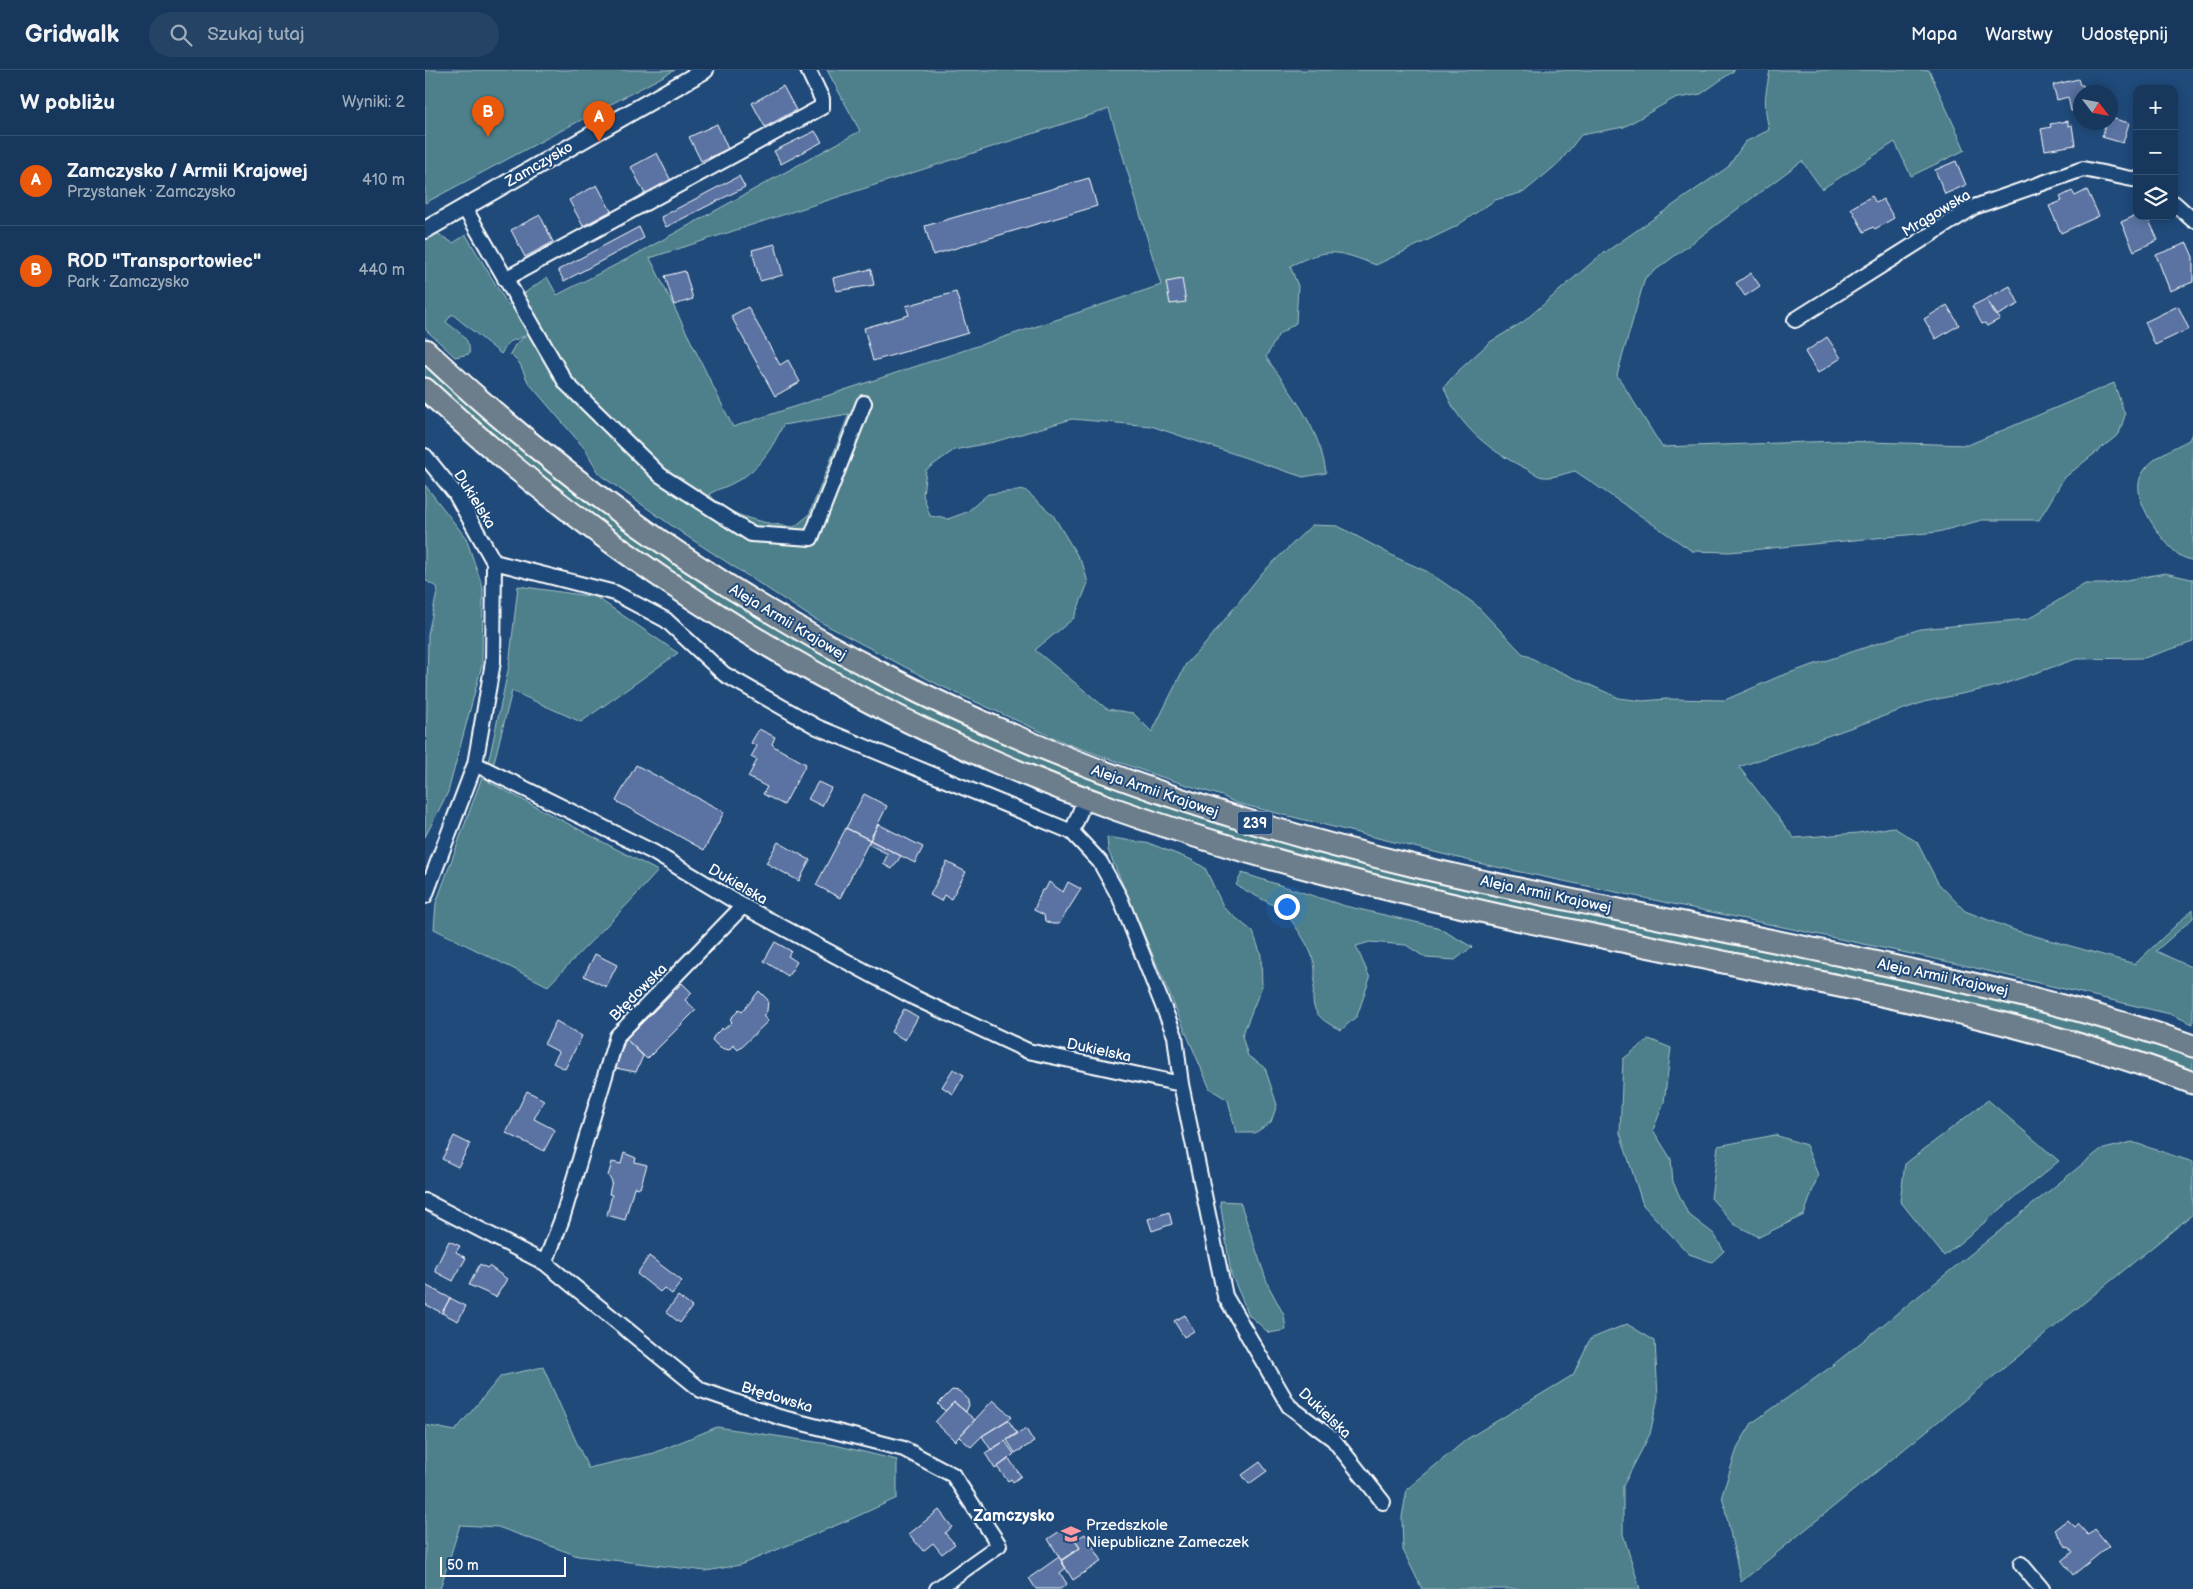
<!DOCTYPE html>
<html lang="pl">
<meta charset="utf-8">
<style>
:root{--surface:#17385c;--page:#244365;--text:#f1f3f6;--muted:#9eacbb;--line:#365272;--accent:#ea580c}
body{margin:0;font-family:"Balsamiq Sans",sans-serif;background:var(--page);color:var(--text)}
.controls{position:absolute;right:15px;top:15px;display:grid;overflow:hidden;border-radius:10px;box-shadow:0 2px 12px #0003}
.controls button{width:45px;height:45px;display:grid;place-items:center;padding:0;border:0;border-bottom:1px solid var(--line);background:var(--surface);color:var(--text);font:25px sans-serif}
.compass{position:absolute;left:1648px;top:15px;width:45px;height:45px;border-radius:50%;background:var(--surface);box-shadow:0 2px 12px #0003;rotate:122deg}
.scale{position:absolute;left:15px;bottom:12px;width:126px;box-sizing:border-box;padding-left:5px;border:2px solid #fff;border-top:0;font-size:14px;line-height:18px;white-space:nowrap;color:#fff;-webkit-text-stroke:4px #1f4a7a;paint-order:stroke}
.you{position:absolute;left:861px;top:836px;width:18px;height:18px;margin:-12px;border:4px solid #fff;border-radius:50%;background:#1a73e8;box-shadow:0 0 0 8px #1a73e833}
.badge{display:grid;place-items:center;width:32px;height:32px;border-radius:50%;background:var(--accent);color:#fff;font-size:16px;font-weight:700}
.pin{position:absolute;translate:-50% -41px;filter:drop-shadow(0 1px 2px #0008)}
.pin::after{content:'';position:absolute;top:26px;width:18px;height:15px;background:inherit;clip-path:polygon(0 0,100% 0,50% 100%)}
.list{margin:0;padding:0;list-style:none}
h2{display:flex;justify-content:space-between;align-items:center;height:65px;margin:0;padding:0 20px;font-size:21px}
h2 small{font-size:16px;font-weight:400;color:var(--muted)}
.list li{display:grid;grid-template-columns:32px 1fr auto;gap:15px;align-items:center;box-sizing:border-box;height:90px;padding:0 20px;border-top:1px solid var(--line)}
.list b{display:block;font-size:19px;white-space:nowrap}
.list p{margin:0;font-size:16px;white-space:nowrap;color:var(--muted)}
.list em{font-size:16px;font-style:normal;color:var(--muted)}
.icon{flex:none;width:28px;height:28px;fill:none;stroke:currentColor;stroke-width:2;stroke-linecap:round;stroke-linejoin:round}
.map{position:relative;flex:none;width:1768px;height:1519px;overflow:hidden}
header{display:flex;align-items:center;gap:30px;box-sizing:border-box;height:70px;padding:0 25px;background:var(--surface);border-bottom:1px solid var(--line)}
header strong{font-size:24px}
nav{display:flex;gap:28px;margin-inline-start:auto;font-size:18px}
.search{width:350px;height:45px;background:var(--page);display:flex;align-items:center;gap:12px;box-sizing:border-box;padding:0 18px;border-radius:28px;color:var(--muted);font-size:19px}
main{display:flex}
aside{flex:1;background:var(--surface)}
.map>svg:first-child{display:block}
.green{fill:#4e808b;stroke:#a6c0c5;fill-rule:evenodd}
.building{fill:#5a73a3;stroke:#fff}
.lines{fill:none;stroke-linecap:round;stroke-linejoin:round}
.minor-casing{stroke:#fff;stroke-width:18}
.tertiary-casing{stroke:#fff;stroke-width:20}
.primary-casing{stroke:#fff;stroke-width:25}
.minor{stroke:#1f4a7a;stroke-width:14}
.tertiary{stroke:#1f4a7a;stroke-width:16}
.primary{stroke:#6c7d8b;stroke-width:21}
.labels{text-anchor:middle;stroke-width:4;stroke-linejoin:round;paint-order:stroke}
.shield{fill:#1f4a7a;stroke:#bcc9d7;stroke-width:1}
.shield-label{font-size:14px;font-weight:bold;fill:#fff}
.street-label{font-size:15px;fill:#fff;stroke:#1f4a7a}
.poi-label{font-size:15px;fill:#fff;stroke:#1f4a7a;text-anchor:start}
.neighbourhood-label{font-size:16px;font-weight:bold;fill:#fff;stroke:#1f4a7a}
</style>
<header>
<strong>Gridwalk</strong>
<div class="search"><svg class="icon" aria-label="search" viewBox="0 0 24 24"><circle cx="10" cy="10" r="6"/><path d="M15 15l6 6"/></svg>Szukaj tutaj</div>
<nav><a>Mapa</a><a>Warstwy</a><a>Udostępnij</a></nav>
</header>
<main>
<aside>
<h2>W pobliżu<small>Wyniki: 2</small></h2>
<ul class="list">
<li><span class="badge">A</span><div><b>Zamczysko / Armii Krajowej</b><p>Przystanek · Zamczysko</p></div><em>410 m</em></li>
<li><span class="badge">B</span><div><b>ROD &quot;Transportowiec&quot;</b><p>Park · Zamczysko</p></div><em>440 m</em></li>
</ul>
</aside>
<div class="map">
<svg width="1768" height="1519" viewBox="0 0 1768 1519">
<rect width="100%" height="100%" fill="#1f4a7a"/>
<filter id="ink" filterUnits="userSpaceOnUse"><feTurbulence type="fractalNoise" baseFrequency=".02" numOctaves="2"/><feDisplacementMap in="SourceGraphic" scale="10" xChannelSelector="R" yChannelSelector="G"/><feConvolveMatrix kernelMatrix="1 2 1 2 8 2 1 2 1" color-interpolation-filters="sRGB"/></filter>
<g filter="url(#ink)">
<path class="green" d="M0,0H250L0,133Z
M402,0H1310L1276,24L1248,29L1199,57L1156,65L1134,93L1099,122L1070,130L1030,157L951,195C911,180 904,177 865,196L873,216L871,253L854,264L841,287C866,323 895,358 901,403L878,407L726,356L647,349L569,372L529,380L501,400L498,425L505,446L523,449L542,442L563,424L600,420L628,445L658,495L663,513L649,548L610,580L682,639L708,643L727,662L761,594L781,573L837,503L887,455L913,456L972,488L1003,502L1050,534L1097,583L1116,593L1194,628L1218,631L1241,629L1300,630L1355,606L1495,559L1603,549L1660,514H1680L1740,503L1766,509H1768V572L1719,588L1651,589L1573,616L1499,632L1314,697L1369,768L1433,763L1468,757L1492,772L1513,813L1540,841L1592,861L1710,894L1768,839V848L1731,881L1768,898V954L1745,944L1529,893L1062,795L811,733L797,726L730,705L643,674L514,615L386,547L260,465L175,405L160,379L103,312L95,294L85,284L90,275L100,266L84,272L76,284L27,244L21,252C32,261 47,269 44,284L30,287L0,259V169L10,162L28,173L41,165L83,235L122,207L132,225L210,185L435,61ZM684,39L736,215L308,357L225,188ZM424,344L384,445L369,457C339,453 305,448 284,424C292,419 302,417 310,412C333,401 348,377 358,355Z
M1345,0H1504L1540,80L1486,106L1470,72L1397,119L1377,91L1220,208L1192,305L1237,377L1413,371L1543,375L1689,313L1700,345L1694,364L1639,408L1614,450H1557L1513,462L1305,482L1267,481L1150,401C1141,403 1129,408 1119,407C1114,407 1107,402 1102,399C1066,382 1032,356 1019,317L1031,303L1065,272L1098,252L1172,188L1303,97L1320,72L1344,60C1338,31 1340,28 1345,0Z
M0,293L323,540C495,644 681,724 876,776C937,792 1000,804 1063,817C1187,844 1311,872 1436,899C1548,923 1660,948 1768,987V1003C1669,975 1570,943 1470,919C1423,907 1375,898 1328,888C1173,855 1017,825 865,783C806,767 746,750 689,729C429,631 205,494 0,306Z
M1768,361V491C1764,489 1758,488 1754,485C1737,472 1705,428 1716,406C1725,387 1747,379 1764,370Z
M0,415L41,468L58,518L57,595L23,722L0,767L3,564L13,518L0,510Z
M93,516L171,527L253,583L156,652L87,621L64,712L233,801C198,841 159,877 123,916L9,859L11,833L65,685L84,596Z
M682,767L726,774L767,790L780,798L799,838L828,862L836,885L837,916L817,966L823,986L840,998L852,1035L846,1052L830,1063H811L803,1030L785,1019L683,780Z
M817,803L920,836L1012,857L1047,877L1030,890L1001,888L981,875L945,872L931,876L945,908L932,946L916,960C868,939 899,919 887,886C883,874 871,857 863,846C857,838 822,822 811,815Z
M1224,969L1246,978L1239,1032L1228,1060L1246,1089L1248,1112L1263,1144L1289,1164L1299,1181L1287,1192L1264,1184L1218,1135L1195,1063L1198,989Z
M1563,1030L1634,1091L1519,1186L1475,1131L1480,1094Z
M1350,1065L1381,1075L1393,1105L1379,1145L1334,1167L1309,1154L1286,1128L1293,1076Z
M1707,1072L1768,1092V1144L1316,1512L1297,1425L1313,1376L1327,1353L1403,1299L1675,1080Z
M795,1131L815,1132L843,1215L859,1245L861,1260L844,1263L824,1245L806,1204Z
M1202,1254L1230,1271L1233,1327L1225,1364L1198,1416V1464L1215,1519H997L978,1480L977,1447L982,1419L1042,1369L1148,1305L1165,1269Z
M118,1297L163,1398L229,1383L292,1357L410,1375L472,1390V1428L424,1450L315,1495L281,1501L153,1486L73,1457L35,1455L15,1519H0V1355L30,1361L76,1306Z"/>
<path class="building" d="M1653,9L1655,15H1658L1660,22H1656V39L1646,41L1643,27L1632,30L1628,15Z
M358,16L371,40L340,57L327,33Z
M1686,48L1704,53L1698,73L1677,67L1681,52H1686Z
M1643,51V56L1647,55L1650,75L1620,80L1616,59L1626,57L1625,54Z
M292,54L303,79L276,91L264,67Z
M390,61L397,72L356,94L349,81Z
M232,83L246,111L220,124L206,97Z
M1531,91L1541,115L1520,124L1510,100Z
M314,106L320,117L241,157L236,147Z
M664,108L672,136L508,185L500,156Z
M172,115L186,141L158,156L144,130Z
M1662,120L1674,146L1636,163L1624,136L1637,131L1635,127L1647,121L1650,126Z
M1447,126L1451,133L1458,129L1469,148L1450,159L1448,157L1439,162L1426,138Z
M115,145L128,172L100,187L86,160Z
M1712,145L1722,146L1733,170L1709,181L1696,152Z
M214,157L219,168L139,211L133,200Z
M1762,173L1768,187V212L1745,221L1731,185Z
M350,174L358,205L335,211L327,180Z
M446,199L449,215L411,221L408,208Z
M260,201L268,229L249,235L240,206Z
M1326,203L1335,216L1320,226L1311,213Z
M757,209L761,232L745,234L741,212Z
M1585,216L1594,234L1571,246L1561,229Z
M531,222L543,263L448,291L439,258L484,245L481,236Z
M1561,229L1575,249L1562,256L1560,253L1557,254L1547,236Z
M1522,235L1534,255L1511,269L1499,249Z
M1753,236L1764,259L1730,275L1720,252Z
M323,237L355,295L363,290L375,312L350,326L306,246Z
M1402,267L1416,288L1393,303L1380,282Z
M334,659L350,667L347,674L350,677L381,694L359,735L338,724L342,717L323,707L332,690L326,687L332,676L326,673Z
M211,695L299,742L279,780L191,731Z
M393,712L406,718L397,736L383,729Z
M439,724L462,736L445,770L421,758Z
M453,754L498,777L490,793L445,770Z
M421,758L445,770L415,828L391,815Z
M445,770L476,786L467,799L458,794L463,784L443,774Z
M353,772L385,790L374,811L341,793Z
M522,792L541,802L526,829L519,825L516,831L505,825Z
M624,812L638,822L643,812L656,819L634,854H627L620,851L619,845L609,840L617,820H620Z
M350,872L366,881L363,886L372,892L363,906L339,891Z
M170,884L192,895L181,917L159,906Z
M257,913L267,923L260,930L271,940L222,989L201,969Z
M334,921L343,930L342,941L338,946L343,951L313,980L308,975L304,980L295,978L287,970L289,966L297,958L298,960L307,952L305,949L314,940L317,942Z
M479,939L493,947L480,970L466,962Z
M131,951L157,966L140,999L128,993L134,982L119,974Z
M201,969L218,986L211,1002L190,998Z
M528,999L539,1005L528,1024L517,1017Z
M102,1021L119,1030L109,1049L130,1060L119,1081L81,1063Z
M29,1066L45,1074L33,1097L17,1089Z
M199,1083L211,1088L210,1092L222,1095L215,1118L209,1117L200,1150L182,1145L187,1125L184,1124L187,1111L183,1106L187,1092L196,1094Z
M744,1142L747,1154L727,1161L723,1149Z
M24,1171L35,1176L31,1182L41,1188L28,1211L11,1202L10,1199Z
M224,1186L257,1211L247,1224L239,1218L235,1222L212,1204Z
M55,1194L62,1198L64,1196L82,1209L71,1227L44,1215Z
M0,1215L25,1228L17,1243L0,1234Z
M253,1226L267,1237L255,1253L241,1242Z
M25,1228L41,1236L33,1251L17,1243Z
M760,1245L769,1261L759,1267L749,1251Z
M527,1320L534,1321L542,1328L544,1335L541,1342L529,1332L520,1341L513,1334Z
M568,1330L587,1347L557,1366L546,1377L534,1367Z
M529,1332L550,1350L530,1371L510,1352Z
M583,1350L592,1363L566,1380L557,1366Z
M601,1359L609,1372L590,1383L582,1370Z
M580,1371L589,1384L570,1399L560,1383Z
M584,1389L596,1406L588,1412L586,1409L583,1411L572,1397Z
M835,1392L842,1401L824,1414L817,1405Z
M514,1440L527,1457L520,1463L530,1474L517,1484L508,1473L498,1481L484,1464Z
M1643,1450L1650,1457L1653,1454L1663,1465L1670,1459L1684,1476L1648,1505L1637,1491L1648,1482L1644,1477L1642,1478L1630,1460Z
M641,1457L655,1478L636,1490L623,1469Z
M660,1464L677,1491L648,1510L636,1491L655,1478L650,1470Z
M634,1487L641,1498L635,1503L642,1514L635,1519H611L604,1508Z"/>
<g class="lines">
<defs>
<path id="minor" d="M1749,133L1768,150
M39,137L141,313L235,405L326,464L386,468L439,333
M80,209L397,37V29L383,0
M1370,250L1549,137L1658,99L1712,110
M0,386L30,423L69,492L68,592L50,694L228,782L318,836L490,928L603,981L756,1014
M69,492L190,523L241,550L299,604L392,657L647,762L675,792L695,828L750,966L756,1014L800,1226L864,1336L908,1369L958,1432
M647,762L660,729
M0,826L50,694
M0,1131L120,1193L276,1320L354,1347L479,1379L528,1405L574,1475L512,1519
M120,1193L137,1149L192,966L318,836
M1596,1494L1617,1519"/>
<path id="tertiary" d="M0,160L280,0"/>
<path id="primary" d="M0,280C285,549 614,708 994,797C1135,830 1279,856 1421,886C1538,911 1655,936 1768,976
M0,319C198,503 435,648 690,739C821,786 956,819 1091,849C1199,872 1306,893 1414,916C1533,941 1654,969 1768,1013"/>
</defs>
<use href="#minor" class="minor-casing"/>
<use href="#tertiary" class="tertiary-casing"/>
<use href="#primary" class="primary-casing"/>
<use href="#minor" class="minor"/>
<use href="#tertiary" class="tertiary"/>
<use href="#primary" class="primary"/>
</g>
</g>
<defs>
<symbol id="school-bare" viewBox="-9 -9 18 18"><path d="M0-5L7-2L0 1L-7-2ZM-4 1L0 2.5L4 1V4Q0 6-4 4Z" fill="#ff9aa2" stroke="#1f4a7a" stroke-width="2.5" paint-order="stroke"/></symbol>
</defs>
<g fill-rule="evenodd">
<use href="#school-bare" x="632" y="1450" width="28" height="28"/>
</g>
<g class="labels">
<rect class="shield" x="812.5" y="741.5" width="35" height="23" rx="4"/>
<g class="shield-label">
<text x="830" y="758">239</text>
</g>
<g class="street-label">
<text transform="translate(114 94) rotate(-30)" y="5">Zamczysko</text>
<text transform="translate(1511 143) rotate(-31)" y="5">Mrągowska</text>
<text transform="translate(50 429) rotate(58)" y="5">Dukielska</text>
<text transform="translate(363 552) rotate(31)" y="5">Aleja Armii Krajowej</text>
<text transform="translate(730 721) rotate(19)" y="5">Aleja Armii Krajowej</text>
<text transform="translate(313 814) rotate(30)" y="5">Dukielska</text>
<text transform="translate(1121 824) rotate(12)" y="5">Aleja Armii Krajowej</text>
<text transform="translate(1518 907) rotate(12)" y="5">Aleja Armii Krajowej</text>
<text transform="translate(213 922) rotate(-45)" y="5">Błędowska</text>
<text transform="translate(674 980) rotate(12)" y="5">Dukielska</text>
<text transform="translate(352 1327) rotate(17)" y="5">Błędowska</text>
<text transform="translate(900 1343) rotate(43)" y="5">Dukielska</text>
</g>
<g class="poi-label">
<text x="661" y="1460">Przedszkole<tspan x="661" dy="17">Niepubliczne Zameczek</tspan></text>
</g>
<g class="neighbourhood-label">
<text x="589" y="1451">Zamczysko</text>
</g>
</g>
</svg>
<div class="controls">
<button>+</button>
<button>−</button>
<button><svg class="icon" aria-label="layers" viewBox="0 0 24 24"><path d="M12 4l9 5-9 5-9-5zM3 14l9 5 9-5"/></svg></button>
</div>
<svg class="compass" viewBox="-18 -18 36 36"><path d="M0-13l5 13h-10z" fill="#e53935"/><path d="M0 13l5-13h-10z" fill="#9eacbb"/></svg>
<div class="scale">50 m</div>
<div class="you"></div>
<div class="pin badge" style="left:174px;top:72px">A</div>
<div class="pin badge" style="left:63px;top:67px">B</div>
</div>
</main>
